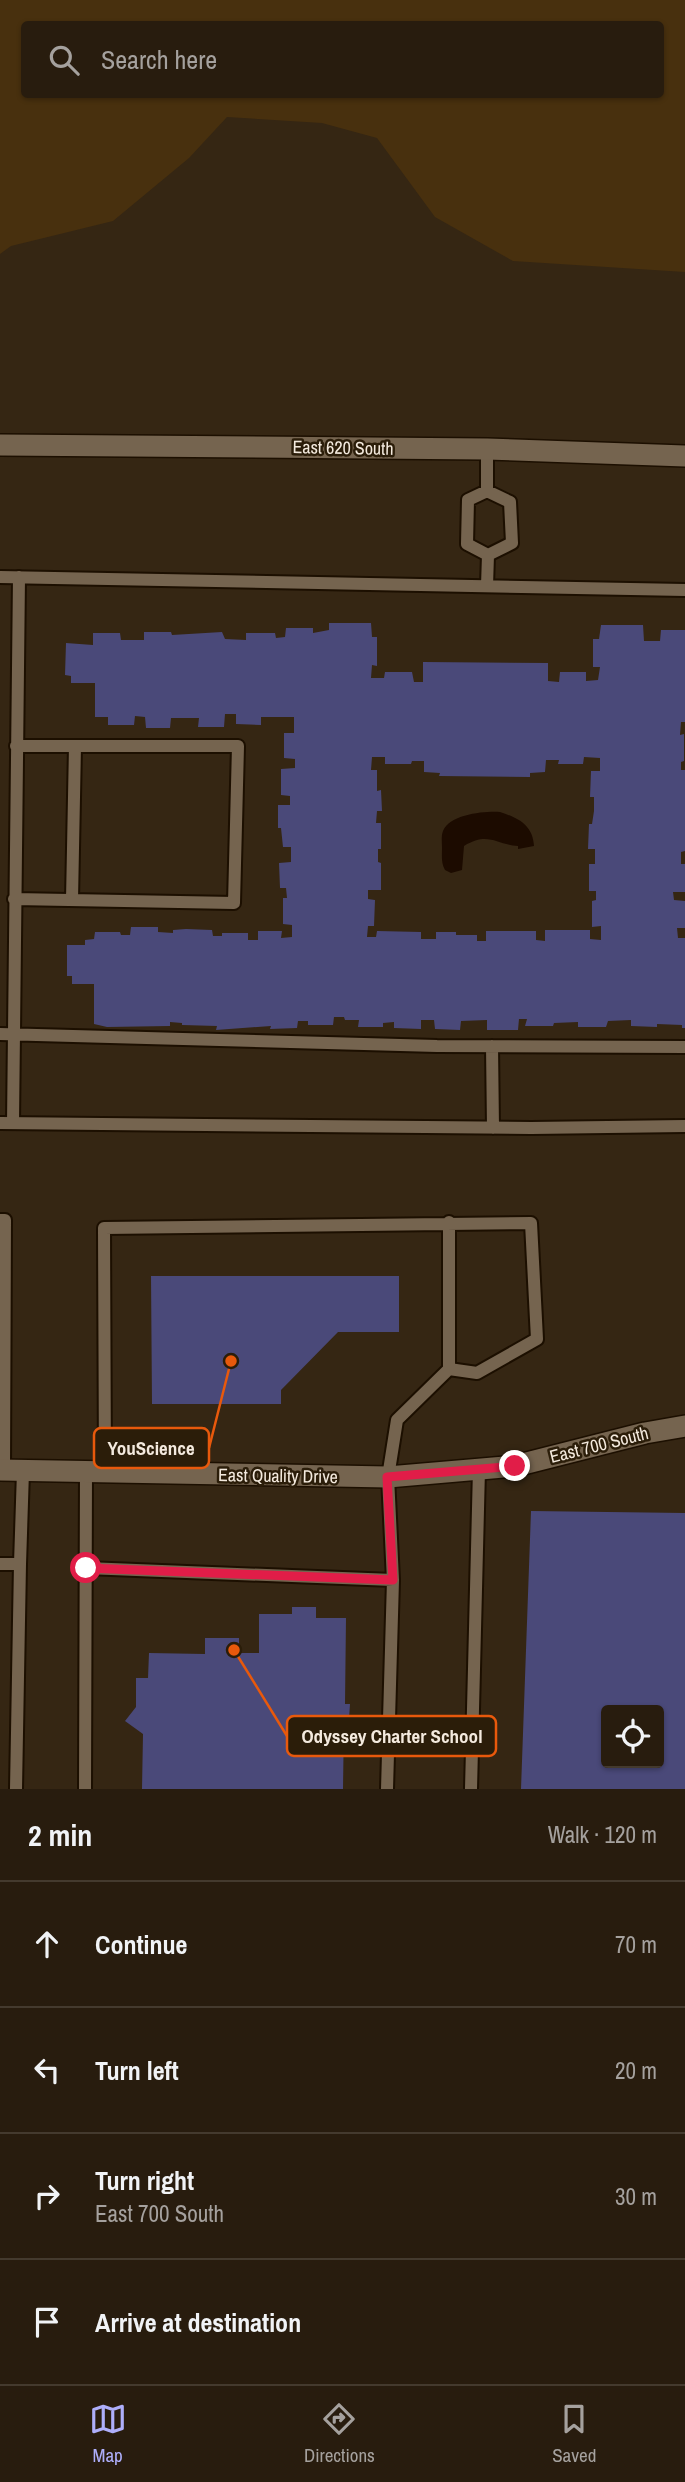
<!DOCTYPE html>
<meta charset="utf-8">
<style>
:root{--surface:#281c0e;--page:#34291c;--text:#f1f3f6;--muted:#a5a19e;--line:#443a2e;--accent:#aeaefa}
body{margin:0;font-family:"Archivo Narrow",sans-serif;background:var(--page);color:var(--text)}
.controls{position:absolute;right:21px;bottom:21px;display:grid;overflow:hidden;border-radius:7px;box-shadow:0 2px 5px #0004}
.controls button{width:63px;height:63px;display:grid;place-items:center;padding:0;border:0;border-bottom:2px solid var(--line);background:var(--surface);color:var(--text);font:35px sans-serif}
.stop{position:absolute;width:21px;height:21px;margin:-16px;border:5px solid #e11d48;border-radius:50%;background:#fff}
.stop.end{background:#e11d48;border-color:#fff;box-shadow:0 2px 7px #0008}
.list{margin:0;padding:0;list-style:none}
h2{display:flex;justify-content:space-between;align-items:center;height:91px;margin:0;padding:0 28px;font-size:30px}
h2 small{font-size:23px;font-weight:400;color:var(--muted)}
.list li{display:grid;grid-template-columns:46px 1fr auto;gap:21px;align-items:center;box-sizing:border-box;height:126px;padding:0 28px;border-top:2px solid var(--line)}
.list b{display:block;font-size:26px;white-space:nowrap}
.list p{margin:0;font-size:23px;white-space:nowrap;color:var(--muted)}
.list em{font-size:23px;font-style:normal;color:var(--muted)}
.icon{flex:none;width:38px;height:38px;fill:none;stroke:currentColor;stroke-width:2;stroke-linecap:round;stroke-linejoin:round}
.map{position:relative;flex:none;width:685px;height:1789px;overflow:hidden}
.search{position:absolute;background:var(--surface);box-shadow:0 2px 5px #0004;left:21px;right:21px;top:21px;height:77px;display:flex;align-items:center;gap:18px;box-sizing:border-box;padding:0 24px;border-radius:7px;color:var(--muted);font-size:26px}
.sheet{height:595px;background:var(--surface)}
nav{display:flex;justify-content:space-around;align-items:center;box-sizing:border-box;height:98px;border-top:2px solid var(--line);background:var(--surface);font-size:19px;color:var(--muted)}
nav a{display:grid;justify-items:center;gap:4px}
nav .on{color:var(--accent)}
.map>svg:first-child{display:block}
.green{fill:#48300e;fill-rule:evenodd}
.water{fill:#1c0b00}
.building{fill:#4a4979;fill-rule:evenodd}
.lines{fill:none;stroke-linecap:round;stroke-linejoin:round}
.service-casing{stroke:#1c0f00;stroke-width:16}
.minor-casing{stroke:#1c0f00;stroke-width:24}
.tertiary-casing{stroke:#1c0f00;stroke-width:24}
.service{stroke:#75644f;stroke-width:12}
.minor{stroke:#75644f;stroke-width:21}
.tertiary{stroke:#75644f;stroke-width:21}
.route{stroke:#e11d48;stroke-width:9}
.labels{text-anchor:middle;stroke-width:5;stroke-linejoin:round;paint-order:stroke}
.street-label{font-size:18px;fill:#f4eade;stroke:#2b1d09}
.leader{fill:none;stroke:#e8590c;stroke-width:2.5}
.callout-dot{fill:#e8590c;stroke:#2b1d09;stroke-width:2.5}
.callout{fill:#2b1d09;stroke:#e8590c;stroke-width:2.5}
.callout-label{font-size:19px;text-anchor:middle;font-weight:bold;fill:#f4eade}
</style>
<div class="map">
<svg width="685" height="1789" viewBox="0 0 685 1789">
<rect width="100%" height="100%" fill="#352613"/>
<path class="green" d="M0,0H685V272L513,261L435,217L377,138L322,123L227,117L189,158L113,221L11,246L0,254ZM24,24H660V94H24Z"/>
<path class="water" d="M500,812C518,818 533,825 534,846L518,849V846C496,845 489,831 464,846L462,870L451,873L445,870C441,863 442,856 442,848C442,843 441,836 443,831C450,814 485,811 500,812Z"/>
<path class="building" d="M329,623H371L372,637H377V666L372,665L371,678H384L385,672H412L414,682H423V662L548,663V681L559,682L560,672H586V681L598,680L600,667H593V639H599L601,625H643L644,641H660L661,630H685V722H681L680,735L684,734V761L681,762V770H685V851L681,852V864H685V892H673L674,900L685,901V928H677L678,938H685V1028H682V1025L657,1024V1027L631,1026V1020L608,1021L606,1027H578V1022L554,1023L553,1026H525L527,1019H519L518,1030H487V1020L461,1021L460,1030L435,1029L434,1020H421V1029L394,1028V1022L383,1023V1027H358L359,1020H345L344,1017H334L333,1025H308V1021H298L297,1028L270,1029L271,1026L216,1030L217,1026L182,1025V1023L170,1022V1026L107,1027L94,1024V984H72V976H67V945H85V940L94,939L95,932H120L121,935H130L131,927H158V932L173,933V930L186,929L212,930L213,936H222V933H248V940H258V931H282L281,938L292,937V925L283,924V898H287L286,888H280L279,863L291,862V847H283L281,828H278V805H290V796L281,795V769L295,768V759L284,758V733H294V717H261V725L236,724V714H225L224,727H198L199,718H171L170,728H146L145,717L135,716L134,725H108V717H95V683H71V676L65,675L66,643L93,645V633H120L121,640H144V632H171L172,635L222,632L225,639L246,640V633H275L276,638L285,637L286,628H313V633L329,630ZM372,757H385V764H411L412,761H424V772L440,773L439,776L530,777V773L545,772L546,760H559L558,764H583L584,757L600,758V771H591L590,797H594V811L592,824H589L588,849H595V864H589V891H596V900L592,901V927L601,926V940L590,939V930H545V941L536,940V931H486V941H477V935H456V932H436V939H421V932L377,931L376,937H367L368,926H374L375,900L368,899V890H381V863L378,862V849H381V823H376L377,811H382L381,790L377,791V770H371Z
M151,1276H399V1332H338L281,1390V1404H152Z
M531,1511L685,1513V1789H521ZM606,1710H659V1763H606Z
M292,1607H316V1618H346L345,1704H350L349,1719H344L343,1789H142L143,1734L125,1721L136,1707V1678H148L149,1653L205,1654V1638H239V1653H259V1614H292Z"/>
<g class="lines">
<defs>
<path id="service" d="M487,449V491
M487,491L510,502L512,543L488,555L467,544L468,500Z
M0,577L685,590
M487,586L488,555
M14,899L234,903L238,746H16
M72,900L75,746
M0,1034L437,1046L685,1047
M492,1046L493,1128
M0,1123L531,1128L685,1126
M13,1123L19,577
M0,1220H5L4,1470
M449,1369V1222
M0,1564H20L23,1471
M86,1568L393,1580L388,1477L397,1420L449,1369L477,1373L537,1339L531,1223L104,1228L105,1472
M16,1789L20,1564
M85,1789L86,1472
M387,1789L393,1580
M471,1789L479,1469"/>
<path id="minor" d="M0,1470L388,1477L515,1466L645,1433L685,1426"/>
<path id="tertiary" d="M0,445L487,449L685,456"/>
</defs>
<use href="#service" class="service-casing"/>
<use href="#minor" class="minor-casing"/>
<use href="#tertiary" class="tertiary-casing"/>
<use href="#service" class="service"/>
<use href="#minor" class="minor"/>
<use href="#tertiary" class="tertiary"/>
</g>
<g class="lines">
<path class="route" d="M86,1568L393,1580L387,1477L515,1466"/>
</g>
<g class="labels">
<g class="street-label">
<text transform="translate(343 448) rotate(1)" y="6">East 620 South</text>
<text transform="translate(599 1445) rotate(-14)" y="6">East 700 South</text>
<text transform="translate(278 1476) rotate(1)" y="6">East Quality Drive</text>
</g>
</g>
<path class="leader" d="M231 1361L209 1448M234 1650L287 1736"/>
<g class="callout-dot">
<circle cx="231" cy="1361" r="7"/>
<circle cx="234" cy="1650" r="7"/>
</g>
<g class="callout">
<rect x="94" y="1428" width="115" height="40" rx="7"/>
<rect x="287" y="1716" width="209" height="40" rx="7"/>
</g>
<g class="callout-label">
<text x="151" y="1455">YouScience</text>
<text x="392" y="1743">Odyssey Charter School</text>
</g>
</svg>
<div class="controls">
<button><svg class="icon" aria-label="locate" viewBox="0 0 24 24"><circle cx="12" cy="12" r="6"/><path d="M12 2v4M12 18v4M2 12h4M18 12h4"/></svg></button>
</div>
<div class="stop" style="left:86px;top:1568px"></div>
<div class="stop end" style="left:515px;top:1466px"></div>
<div class="search"><svg class="icon" aria-label="search" viewBox="0 0 24 24"><circle cx="10" cy="10" r="6"/><path d="M15 15l6 6"/></svg>Search here</div>
</div>
<section class="sheet">
<h2>2 min<small>Walk · 120 m</small></h2>
<ul class="list">
<li><svg class="icon" aria-label="ahead" viewBox="0 0 24 24"><path d="M12 20V5M6 11l6-6 6 6"/></svg><div><b>Continue</b></div><em>70 m</em></li>
<li><svg class="icon" aria-label="left" viewBox="0 0 24 24"><path d="M17 20v-9H6M10 6l-5 5 5 5"/></svg><div><b>Turn left</b></div><em>20 m</em></li>
<li><svg class="icon" aria-label="right" viewBox="0 0 24 24"><path d="M7 20v-9h11M14 6l5 5-5 5"/></svg><div><b>Turn right</b><p>East 700 South</p></div><em>30 m</em></li>
<li><svg class="icon" aria-label="arrive" viewBox="0 0 24 24"><path d="M6 21V4h12l-3 4 3 4H6"/></svg><div><b>Arrive at destination</b></div></li>
</ul>
</section>
<nav>
<a class="on"><svg class="icon" aria-label="map" viewBox="0 0 24 24"><path d="M3 6l6-2 6 2 6-2v14l-6 2-6-2-6 2zM9 4v14M15 6v14"/></svg>Map</a>
<a><svg class="icon" aria-label="directions" viewBox="0 0 24 24"><path d="M12 3l9 9-9 9-9-9zM9 14v-3h6M13 9l2 2-2 2"/></svg>Directions</a>
<a><svg class="icon" aria-label="saved" viewBox="0 0 24 24"><path d="M7 4h10v16l-5-4-5 4z"/></svg>Saved</a>
</nav>
